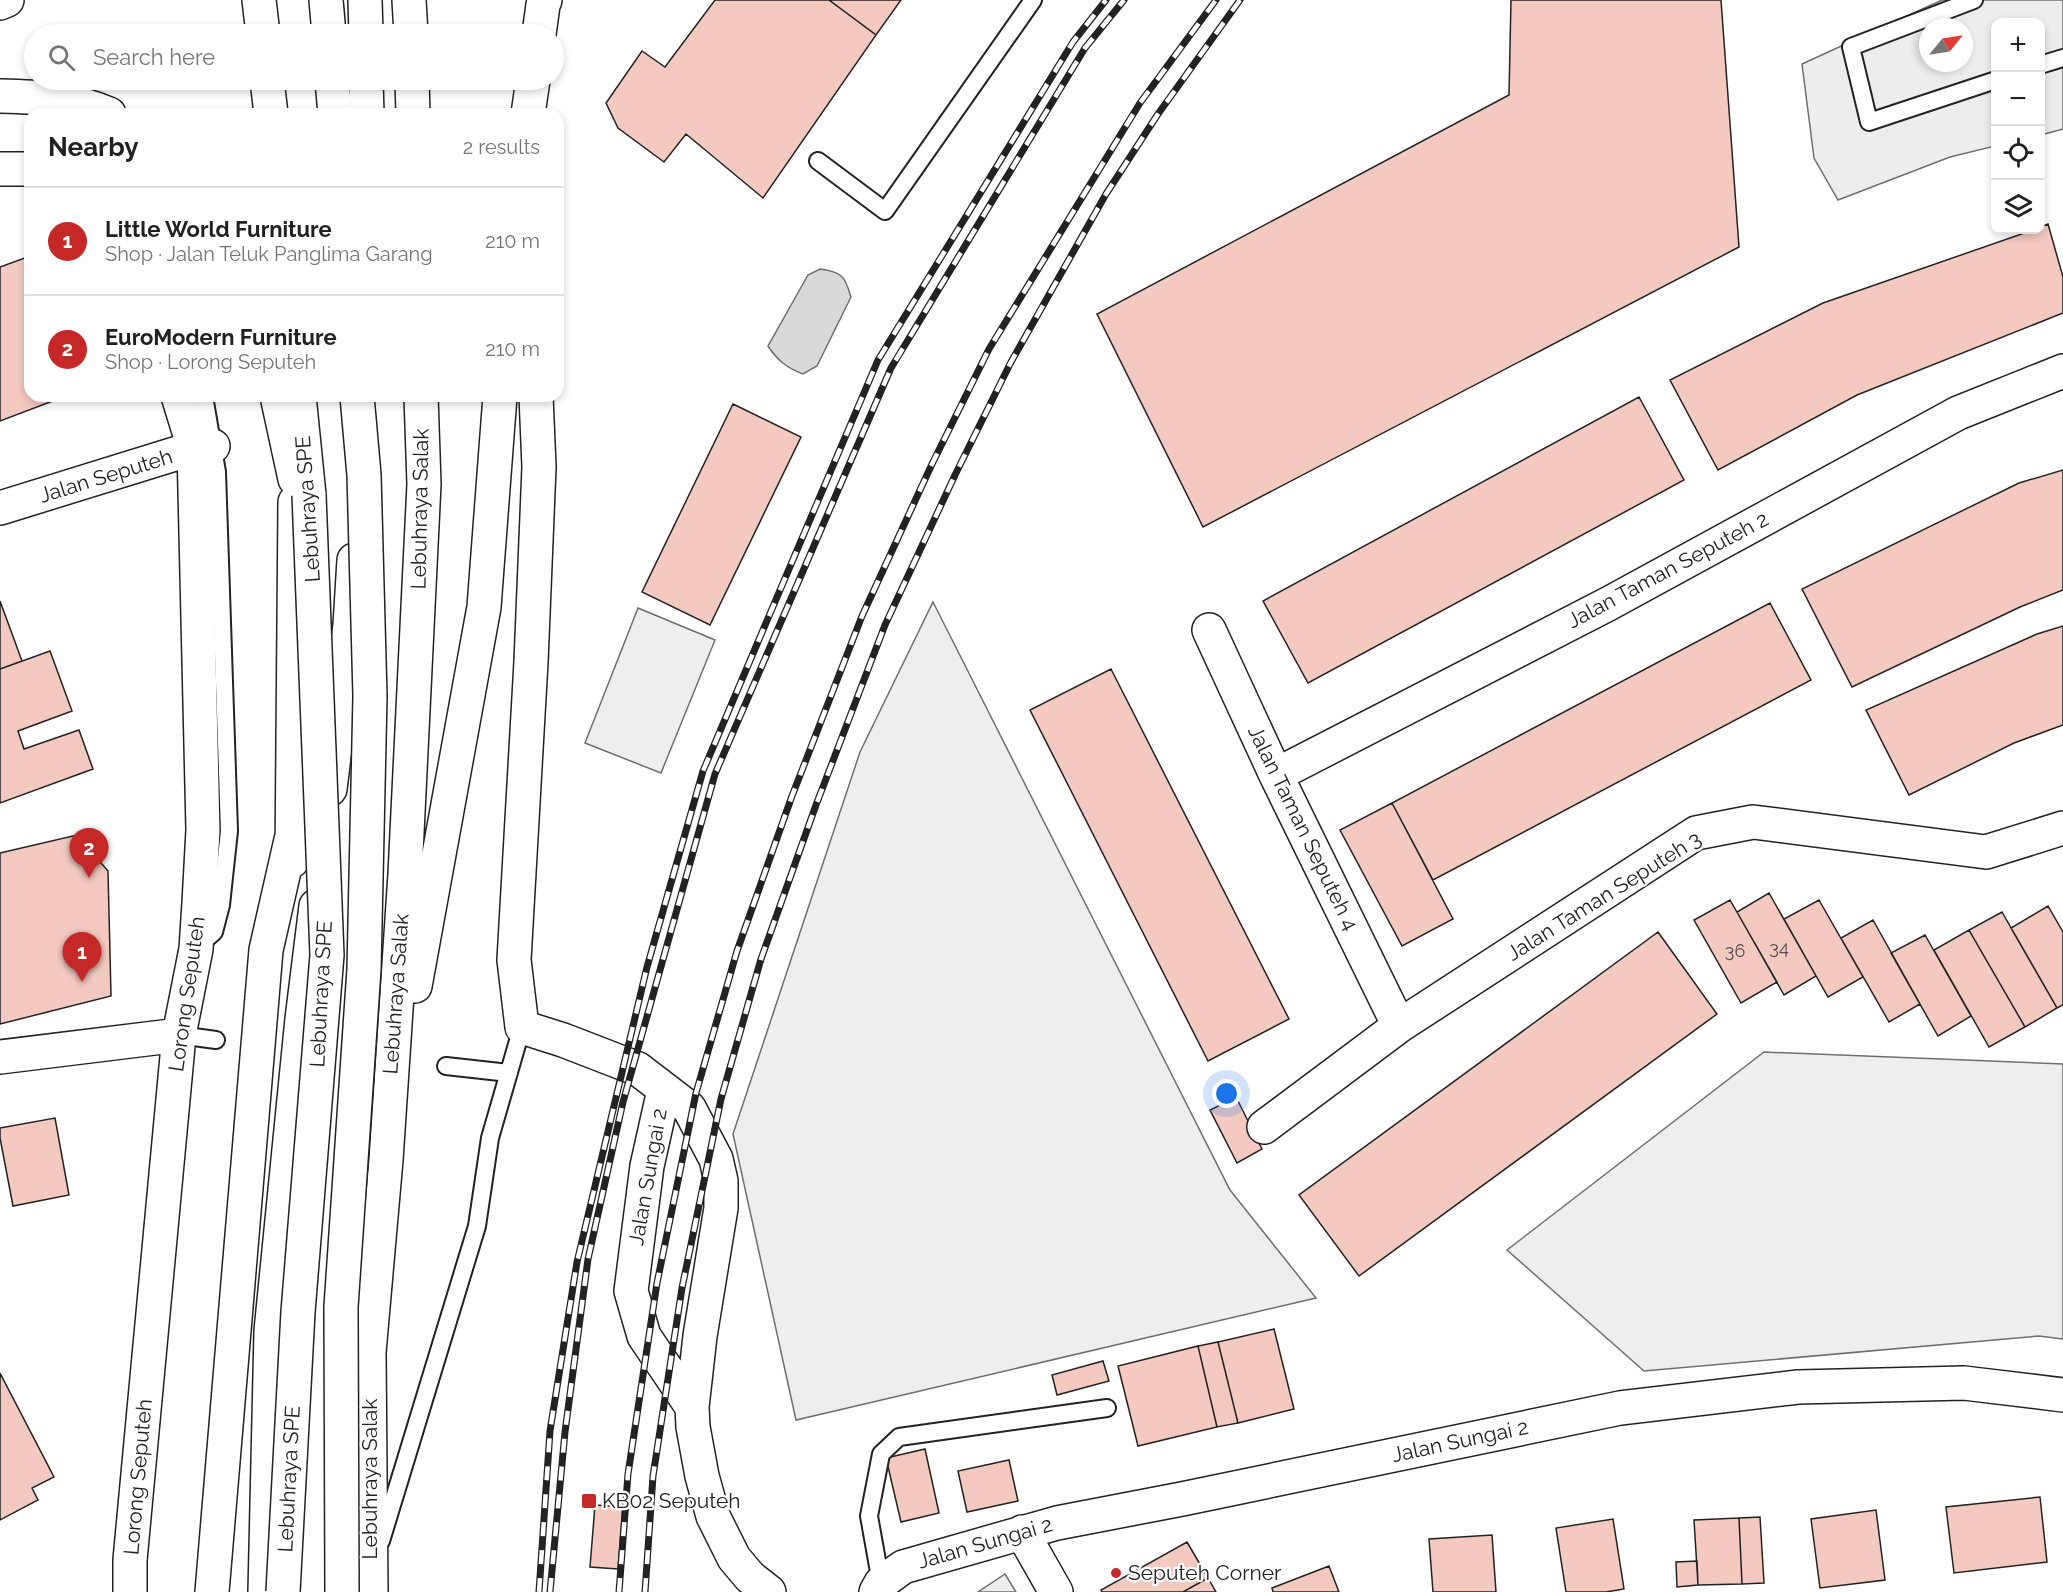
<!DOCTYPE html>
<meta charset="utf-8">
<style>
:root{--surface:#fff;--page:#f6f6f6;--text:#202124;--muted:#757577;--line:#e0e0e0;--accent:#c62828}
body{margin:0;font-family:Raleway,sans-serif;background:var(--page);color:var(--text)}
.controls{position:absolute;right:18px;top:18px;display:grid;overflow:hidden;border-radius:12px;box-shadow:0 3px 9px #0003}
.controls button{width:54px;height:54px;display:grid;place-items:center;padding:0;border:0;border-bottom:2px solid var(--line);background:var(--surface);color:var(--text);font:30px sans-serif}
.compass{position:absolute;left:1919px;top:18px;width:54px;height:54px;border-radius:50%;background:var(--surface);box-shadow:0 3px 9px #0003;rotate:60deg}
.you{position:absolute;left:1227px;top:1094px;width:21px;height:21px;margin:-15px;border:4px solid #fff;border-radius:50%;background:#1a73e8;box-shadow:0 0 0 9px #1a73e833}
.badge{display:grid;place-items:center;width:39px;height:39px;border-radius:50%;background:var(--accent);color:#fff;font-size:20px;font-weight:700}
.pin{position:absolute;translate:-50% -50px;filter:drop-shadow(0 2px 3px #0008)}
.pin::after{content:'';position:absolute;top:32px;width:21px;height:18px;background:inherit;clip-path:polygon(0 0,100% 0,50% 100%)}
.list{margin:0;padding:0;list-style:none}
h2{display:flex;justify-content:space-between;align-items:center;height:78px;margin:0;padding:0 24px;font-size:26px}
h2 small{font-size:20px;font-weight:400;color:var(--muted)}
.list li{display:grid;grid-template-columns:39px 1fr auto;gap:18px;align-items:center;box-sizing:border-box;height:108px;padding:0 24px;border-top:2px solid var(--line)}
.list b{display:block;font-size:22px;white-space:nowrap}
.list p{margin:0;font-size:20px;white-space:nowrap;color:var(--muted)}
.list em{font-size:20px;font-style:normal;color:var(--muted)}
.icon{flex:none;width:33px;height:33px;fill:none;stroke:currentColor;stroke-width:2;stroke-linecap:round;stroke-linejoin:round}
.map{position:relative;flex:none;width:2063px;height:1592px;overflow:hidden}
.search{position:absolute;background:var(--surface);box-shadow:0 3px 9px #0003;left:24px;top:24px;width:540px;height:66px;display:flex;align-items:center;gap:15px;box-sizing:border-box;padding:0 21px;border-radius:33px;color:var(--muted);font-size:22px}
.panel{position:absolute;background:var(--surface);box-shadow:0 3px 9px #0003;left:24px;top:108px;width:540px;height:294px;border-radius:18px}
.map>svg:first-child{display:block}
.green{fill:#eee;stroke:#6f6f6f;stroke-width:1.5}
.parking{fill:#ededed;stroke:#6f6f6f;stroke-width:1.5;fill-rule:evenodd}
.water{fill:#d9d9d9;stroke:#6f6f6f;stroke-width:1.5}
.building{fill:#f3c9c0;stroke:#222;stroke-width:1.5}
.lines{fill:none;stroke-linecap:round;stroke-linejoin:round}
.service-casing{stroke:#222;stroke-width:20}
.minor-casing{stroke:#222;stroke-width:36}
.primary-casing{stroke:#222;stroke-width:36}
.trunk-casing{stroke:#222;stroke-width:36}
.motorway-casing{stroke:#222;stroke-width:36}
.service{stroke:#fff;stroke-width:16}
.minor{stroke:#fff;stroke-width:33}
.primary{stroke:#fff;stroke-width:33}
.trunk{stroke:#fff;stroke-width:33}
.motorway{stroke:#fff;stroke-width:33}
.rail-casing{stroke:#222;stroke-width:7}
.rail{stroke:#fff;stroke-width:4.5;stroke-dasharray:14;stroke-linecap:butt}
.motorway-bridge-casing{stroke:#222;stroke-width:36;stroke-linecap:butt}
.motorway-bridge{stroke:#fff;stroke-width:33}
.poi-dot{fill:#c62828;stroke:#fff;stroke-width:2}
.labels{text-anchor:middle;stroke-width:4.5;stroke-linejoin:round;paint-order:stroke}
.number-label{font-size:18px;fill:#564c4a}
.street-label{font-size:21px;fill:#222;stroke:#fff}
.poi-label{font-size:21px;fill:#222;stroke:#fff;text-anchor:start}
</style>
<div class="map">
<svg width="2063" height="1592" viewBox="0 0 2063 1592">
<rect width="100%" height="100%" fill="#fff"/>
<path class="green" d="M933,602L1230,1190L1316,1298L796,1420L733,1134L860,752Z
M638,608L715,640L661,773L585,743Z
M1764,1052L2063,1064V1339L2039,1336L1644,1371L1507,1250Z
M1005,1574L1016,1592H978Z"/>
<path class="parking" d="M1942,0H2063V129L2041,135L2040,22H1996L1995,146L1950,157L1838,200L1814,158L1802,64ZM1928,27H1964V63H1928Z"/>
<path class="water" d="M820,269C842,272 845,276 851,297L817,366L803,374C787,368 777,360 768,346L808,275Z"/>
<path class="building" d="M715,0H829L876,35L763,198L686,134L664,162L618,128L606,103L642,51L665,67Z
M829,0H901L876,35Z
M1511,0H1721L1739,247L1203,527L1097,314L1509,95Z
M2048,224L2063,277V313L1857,395L1718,470L1670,380L1823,303L2033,230H2040V227Z
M30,256V396H66L0,421V267Z
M1639,397L1684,480L1308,683L1263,601Z
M733,404L801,437L710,625L642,592Z
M2063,470V590L2020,607L1852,687L1802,589L2019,483Z
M0,601L22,661L0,669Z
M1770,603L1811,680L1433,880L1392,803Z
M2063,626V725L2014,743L1909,795L1866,710L2037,634Z
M50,651L72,711L18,731L24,749L79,730L93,769L0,803V669Z
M1111,669L1289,1019L1208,1061L1030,710Z
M1392,803L1453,919L1402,946L1340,830Z
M77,835L108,871L111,996L0,1024V853Z
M1769,893L1816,976L1784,995L1737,912Z
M1730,900L1777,982L1741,1003L1694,920Z
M1819,900L1863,977L1828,997L1784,919Z
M2048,906L2063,932V1005L2057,1008L2011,928Z
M2002,912L2057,1008L2025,1027L1969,930Z
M1873,920L1920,1004L1889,1022L1841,938Z
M1969,930L2025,1027L1989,1047L1934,950Z
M1658,932L1717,1014L1359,1276L1299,1195Z
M1925,935L1971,1016L1938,1036L1891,953Z
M1236,1097L1262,1149L1237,1163L1210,1110Z
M55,1118L69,1195L13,1206L0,1138V1128Z
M1274,1329L1294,1409L1238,1423L1218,1342Z
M1218,1342L1238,1423L1217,1427L1198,1346Z
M1198,1346L1217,1427L1138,1446L1118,1366Z
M1103,1361L1109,1381L1057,1395L1052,1375Z
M0,1373L54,1477L32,1488L38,1500L0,1520Z
M925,1449L939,1513L901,1522L886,1458Z
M1009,1460L1018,1501L967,1512L958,1471Z
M2040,1497L2047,1562L1954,1573L1946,1507Z
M595,1505L623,1507L618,1569L590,1567Z
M1876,1510L1885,1580L1820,1588L1811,1519Z
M1760,1517L1764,1583L1742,1584L1739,1518Z
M1739,1518L1742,1584L1698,1585L1694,1520Z
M1613,1519L1624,1589L1606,1592H1566L1556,1528Z
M1492,1535L1496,1592H1433L1429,1539Z
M1187,1542L1208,1578L1183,1592H1102L1101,1590Z
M1697,1561L1698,1585L1677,1587L1676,1562Z
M1329,1566L1339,1592H1273L1272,1588Z
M1208,1578L1216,1592H1183Z"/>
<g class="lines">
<defs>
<path id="service" d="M1974,0L1851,47L1869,122L1996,80
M2040,65L2063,58
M818,161L885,211L1033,0
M198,946L214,932L221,905L229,831L217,472L204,396
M179,1035L216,1040
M446,1066L509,1073
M381,1541L477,1226L490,1138L522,1027
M881,1583L869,1516L881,1454L899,1437L1107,1408"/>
<path id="minor" d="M0,169H30
M536,396L539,467L531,662L514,960L522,1027L563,1040L638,1069L689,1108L716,1159L721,1181V1208L700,1336L692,1407L693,1427L702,1476L713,1516L734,1558L750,1577L769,1592
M0,508L194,448L213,446
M1209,630L1276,775L1399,1026
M1276,775L1608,604L1958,413L2063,371
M0,1057L179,1035
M664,1090L647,1166L631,1291L644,1336L692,1407
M1264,1127L1399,1026L1696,833L1753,822L1986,852L2063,828
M1022,1532L1056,1592
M130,1592V1560L179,1035L196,949L199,903L203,830L194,448L178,396
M876,1592L881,1583L903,1567L1057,1523L1182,1499L1620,1408L1798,1387L1964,1383L2063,1395"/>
<path id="primary" d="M0,3L7,0"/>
<path id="trunk" d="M365,0L366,34
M409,0L411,34
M539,34L543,5L545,0
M366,80L367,114
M412,80L413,114
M0,96C40,97 71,98 109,114
M528,114L533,80
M277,396L295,479
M330,789L350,625L354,560
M292,861L295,502
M415,986L484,607L500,396
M212,1592L266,950L291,840
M265,1592L271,1331L302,1019L316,906
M371,1592L369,1352L386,1160L405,874L424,484L421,396"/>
<path id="motorway" d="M259,0L263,34
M326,0L329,34
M267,80L271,114
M332,80L335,114
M299,396L309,495"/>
</defs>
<use href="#service" class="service-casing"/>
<use href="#minor" class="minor-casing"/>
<use href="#primary" class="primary-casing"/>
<use href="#trunk" class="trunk-casing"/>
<use href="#motorway" class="motorway-casing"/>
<use href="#service" class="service"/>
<use href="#minor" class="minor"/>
<use href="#primary" class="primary"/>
<use href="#trunk" class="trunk"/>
<use href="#motorway" class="motorway"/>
<defs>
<path id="rail" d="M539,1592L550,1431L577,1262L647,967L703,771L878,360L1073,42L1106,0
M550,1592L565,1432L588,1259L623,1102L715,774L891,368L1085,48L1124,0
M619,1592L628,1474L657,1283L696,1093L737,951L792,796L862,616L932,464L989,349L1140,103L1216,0
M645,1592L653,1476L682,1288L721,1099L761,959L816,805L885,625L955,475L1011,362L1106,194L1158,114L1240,0"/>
</defs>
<use href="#rail" class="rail-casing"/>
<use href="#rail" class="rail"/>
<defs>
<path id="motorway-bridge" d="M283,1592L298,1312L327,955L309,495
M342,1592L341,1307L364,969L370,696L364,475L357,396"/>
</defs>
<use href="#motorway-bridge" class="motorway-bridge-casing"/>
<use href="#motorway-bridge" class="motorway-bridge"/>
</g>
<g class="poi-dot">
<rect x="581" y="1493" width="16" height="16" rx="3"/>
<circle cx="1116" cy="1573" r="6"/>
</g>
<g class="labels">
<g class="number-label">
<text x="1779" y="954">34</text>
<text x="1735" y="957">36</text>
</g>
<g class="street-label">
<text transform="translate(106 476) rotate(-17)" y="7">Jalan Seputeh</text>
<text transform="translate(308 509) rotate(-94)" y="7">Lebuhraya SPE</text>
<text transform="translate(420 509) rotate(-89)" y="7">Lebuhraya Salak</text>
<text transform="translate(1668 570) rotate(-28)" y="7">Jalan Taman Seputeh 2</text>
<text transform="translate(1303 828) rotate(64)" y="7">Jalan Taman Seputeh 4</text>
<text transform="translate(1604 896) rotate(-32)" y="7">Jalan Taman Seputeh 3</text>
<text transform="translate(187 994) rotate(-82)" y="7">Lorong Seputeh</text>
<text transform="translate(321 994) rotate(-87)" y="7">Lebuhraya SPE</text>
<text transform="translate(396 994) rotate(-86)" y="7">Lebuhraya Salak</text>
<text transform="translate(648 1177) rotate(-80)" y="7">Jalan Sungai 2</text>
<text transform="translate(1460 1441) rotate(-12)" y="7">Jalan Sungai 2</text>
<text transform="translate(138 1477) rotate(-85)" y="7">Lorong Seputeh</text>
<text transform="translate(289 1479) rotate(-87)" y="7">Lebuhraya SPE</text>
<text transform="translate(370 1479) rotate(-90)" y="7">Lebuhraya Salak</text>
<text transform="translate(985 1543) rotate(-16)" y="7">Jalan Sungai 2</text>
</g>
<g class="poi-label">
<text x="602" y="1508">KB02 Seputeh</text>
<text x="1128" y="1580">Seputeh Corner</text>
</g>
</g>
</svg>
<div class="controls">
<button>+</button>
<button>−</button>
<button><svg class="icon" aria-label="locate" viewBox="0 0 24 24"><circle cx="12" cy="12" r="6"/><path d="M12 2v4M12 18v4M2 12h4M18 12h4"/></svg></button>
<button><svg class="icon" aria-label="layers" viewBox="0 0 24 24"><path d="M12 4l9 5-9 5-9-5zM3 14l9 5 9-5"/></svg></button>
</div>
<svg class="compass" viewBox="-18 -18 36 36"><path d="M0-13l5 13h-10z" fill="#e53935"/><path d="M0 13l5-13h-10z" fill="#757577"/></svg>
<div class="you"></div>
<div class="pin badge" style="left:82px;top:982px">1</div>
<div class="pin badge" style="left:89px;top:878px">2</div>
<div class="search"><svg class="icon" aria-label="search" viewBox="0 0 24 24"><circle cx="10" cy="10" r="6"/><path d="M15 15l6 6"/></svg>Search here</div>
<section class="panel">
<h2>Nearby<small>2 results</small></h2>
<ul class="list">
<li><span class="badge">1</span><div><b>Little World Furniture</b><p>Shop · Jalan Teluk Panglima Garang</p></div><em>210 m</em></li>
<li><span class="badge">2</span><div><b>EuroModern Furniture</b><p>Shop · Lorong Seputeh</p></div><em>210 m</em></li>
</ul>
</section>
</div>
